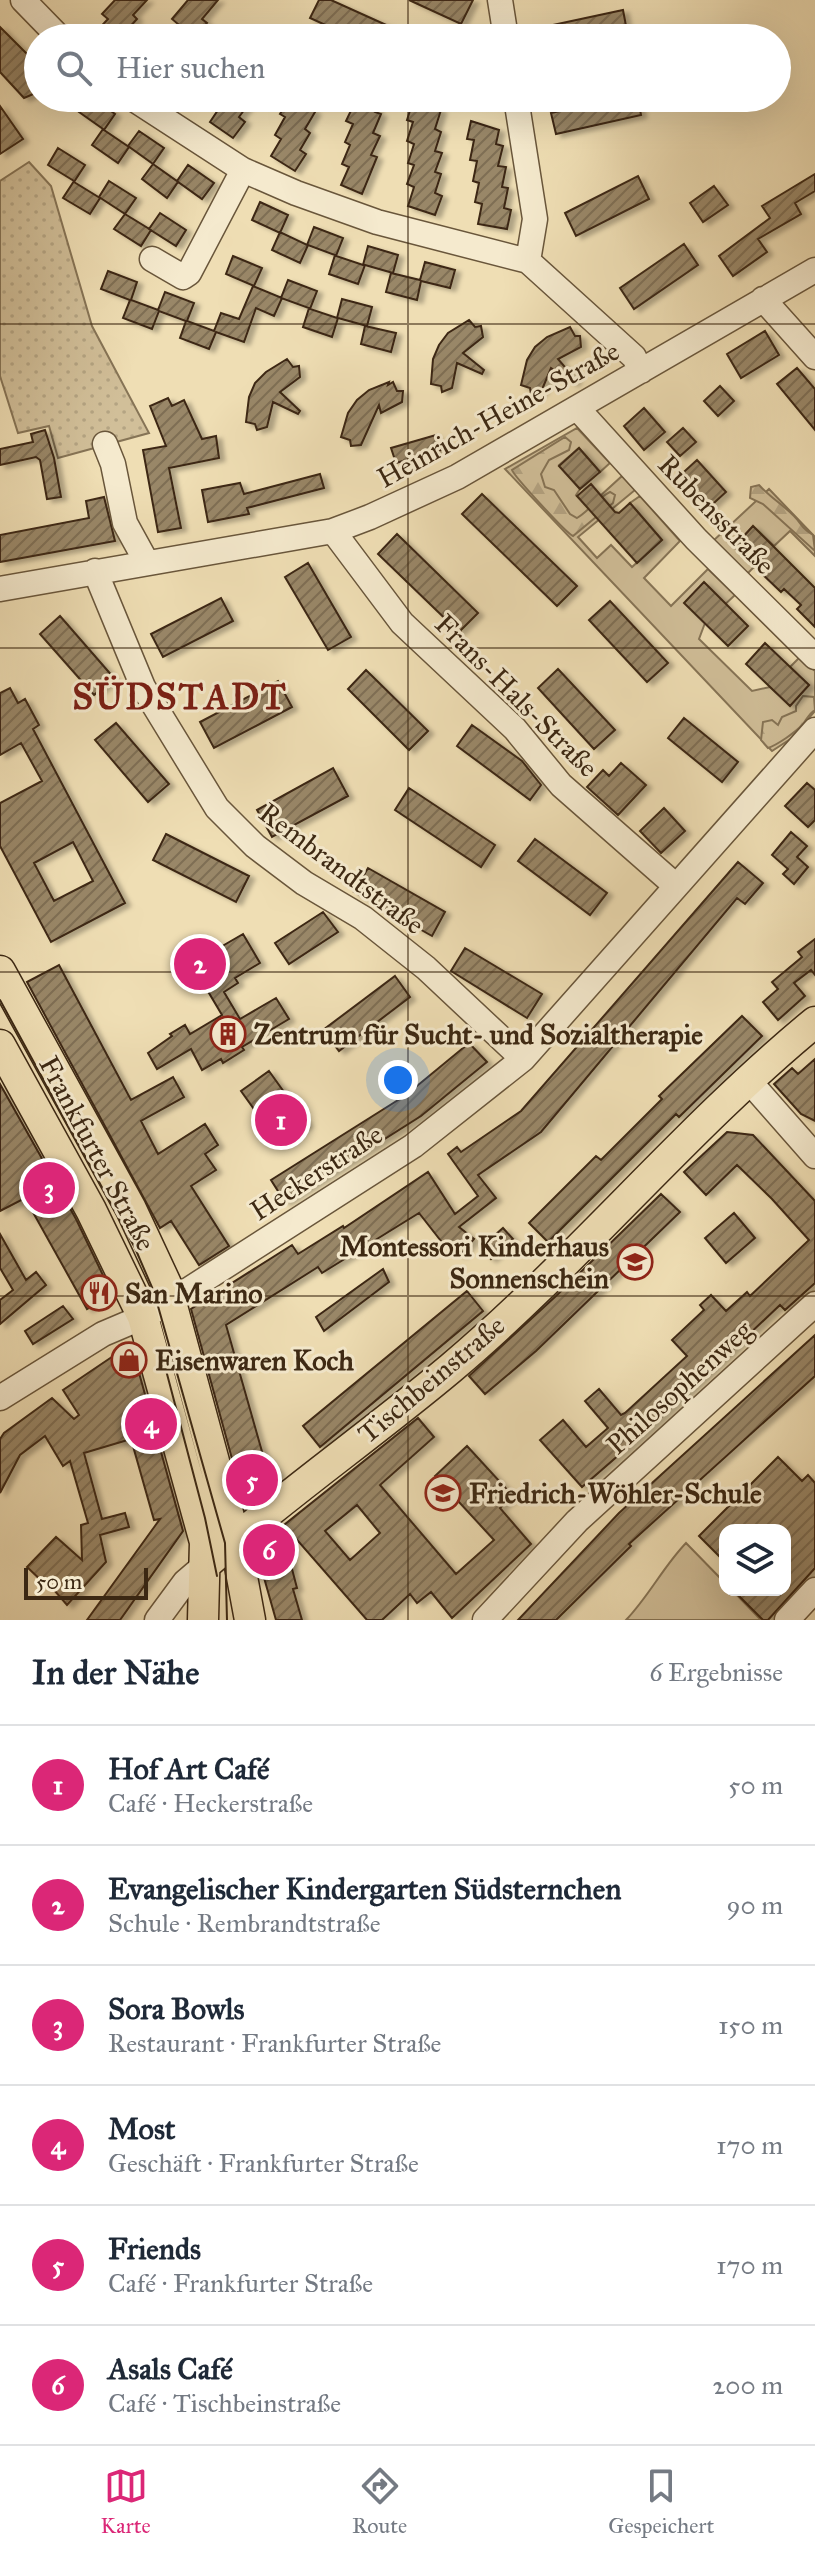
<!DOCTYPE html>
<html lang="de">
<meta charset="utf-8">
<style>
:root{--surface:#fff;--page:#f2f2f3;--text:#1f2937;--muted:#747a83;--line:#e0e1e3;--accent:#db2777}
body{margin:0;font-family:"IM FELL Great Primer",serif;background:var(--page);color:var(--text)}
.controls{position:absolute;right:24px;bottom:24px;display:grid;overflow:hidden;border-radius:16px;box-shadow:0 8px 32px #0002}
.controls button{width:72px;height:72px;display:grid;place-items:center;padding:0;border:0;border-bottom:2px solid var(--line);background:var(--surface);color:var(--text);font:40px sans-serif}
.scale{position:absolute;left:24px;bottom:20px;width:124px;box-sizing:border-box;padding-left:8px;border:4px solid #3c2813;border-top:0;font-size:22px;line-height:28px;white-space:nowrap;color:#3c2813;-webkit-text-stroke:6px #f5eace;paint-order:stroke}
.you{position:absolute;left:398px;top:1080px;width:28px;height:28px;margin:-20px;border:6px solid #fff;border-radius:50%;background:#1a73e8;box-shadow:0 0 0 12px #1a73e833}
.badge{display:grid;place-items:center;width:52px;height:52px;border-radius:50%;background:var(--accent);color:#fff;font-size:26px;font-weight:700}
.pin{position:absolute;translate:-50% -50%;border:4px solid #fff;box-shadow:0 2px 8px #0006}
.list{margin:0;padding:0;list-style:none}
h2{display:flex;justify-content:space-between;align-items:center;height:104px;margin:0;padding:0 32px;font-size:34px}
h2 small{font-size:26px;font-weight:400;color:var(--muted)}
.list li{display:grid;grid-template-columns:52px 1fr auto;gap:24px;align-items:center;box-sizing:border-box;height:120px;padding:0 32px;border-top:2px solid var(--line)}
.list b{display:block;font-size:30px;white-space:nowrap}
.list p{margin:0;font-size:26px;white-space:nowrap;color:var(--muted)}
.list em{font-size:26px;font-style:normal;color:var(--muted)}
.icon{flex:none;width:44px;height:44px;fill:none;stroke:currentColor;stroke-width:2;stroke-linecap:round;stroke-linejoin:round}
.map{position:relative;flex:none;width:815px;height:1620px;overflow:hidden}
.search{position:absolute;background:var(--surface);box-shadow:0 8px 32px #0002;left:24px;right:24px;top:24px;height:88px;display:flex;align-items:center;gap:20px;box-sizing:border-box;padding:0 28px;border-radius:44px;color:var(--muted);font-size:30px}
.sheet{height:824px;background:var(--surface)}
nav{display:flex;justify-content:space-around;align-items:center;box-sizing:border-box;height:112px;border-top:2px solid var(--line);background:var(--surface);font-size:22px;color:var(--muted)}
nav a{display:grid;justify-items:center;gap:4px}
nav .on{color:var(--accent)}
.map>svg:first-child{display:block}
.grass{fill:#d1bf99;stroke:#867456;stroke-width:2}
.forest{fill:url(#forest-firs);stroke:#867456;stroke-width:2}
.park{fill:url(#park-dots);stroke:#867456;stroke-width:2}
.building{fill:url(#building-hatch);stroke:#3c2813;stroke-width:2;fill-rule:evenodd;filter:url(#shadow)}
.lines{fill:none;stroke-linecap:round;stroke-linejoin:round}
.minor-casing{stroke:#69563b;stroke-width:27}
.major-casing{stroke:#3c2813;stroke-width:33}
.minor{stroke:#f5eace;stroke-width:24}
.major{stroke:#efdeb4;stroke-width:30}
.tram{stroke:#3c2813;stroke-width:2}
.grid{fill:none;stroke:#3c2813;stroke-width:2;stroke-opacity:0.55}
.labels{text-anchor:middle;stroke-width:6;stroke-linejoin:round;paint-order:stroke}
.street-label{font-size:28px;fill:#3c2813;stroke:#f5eace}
.poi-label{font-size:28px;font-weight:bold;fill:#3c2813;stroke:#f5eace;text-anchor:start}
.district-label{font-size:36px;font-weight:bold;letter-spacing:2px;fill:#7a1f14;stroke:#f5eace}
</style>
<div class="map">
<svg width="815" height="1620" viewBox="0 0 815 1620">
<defs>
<pattern id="forest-firs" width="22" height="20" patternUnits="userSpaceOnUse" patternTransform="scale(2)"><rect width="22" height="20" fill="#d1bf99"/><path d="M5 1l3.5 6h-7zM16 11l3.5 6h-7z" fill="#b4a483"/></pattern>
<pattern id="park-dots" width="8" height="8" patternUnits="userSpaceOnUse" patternTransform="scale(2)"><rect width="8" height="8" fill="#d1bf99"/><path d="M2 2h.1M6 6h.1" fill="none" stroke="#b4a483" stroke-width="1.8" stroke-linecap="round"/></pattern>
<pattern id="building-hatch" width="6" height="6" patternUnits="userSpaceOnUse" patternTransform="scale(2)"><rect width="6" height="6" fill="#998767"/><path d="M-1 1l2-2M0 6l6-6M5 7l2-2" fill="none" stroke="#7e6e54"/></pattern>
<filter id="shadow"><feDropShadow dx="5.5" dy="3" stdDeviation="2" flood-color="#0004"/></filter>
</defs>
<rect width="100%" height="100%" fill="#efdeb4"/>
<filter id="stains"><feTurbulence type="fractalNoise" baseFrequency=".0025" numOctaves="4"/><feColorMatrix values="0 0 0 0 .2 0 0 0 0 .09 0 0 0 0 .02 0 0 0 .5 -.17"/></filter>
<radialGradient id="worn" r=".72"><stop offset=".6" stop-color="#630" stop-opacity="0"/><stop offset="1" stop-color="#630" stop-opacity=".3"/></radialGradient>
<path class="grass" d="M577,428L610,463L600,472L579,448L559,465L580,489L576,495L588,507L622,476L635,490L578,537L597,558L611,545L632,567L662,540L630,503L640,496L680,541L644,578L671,606L708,569L735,595L705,623L699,639L752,691L770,687L790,705L809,685L790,667L800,657L815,671V711L792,738L772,751L505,469Z
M769,489L815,537V556L790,531L774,546L753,526L734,546L754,567L746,575L713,541Z
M686,1543L725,1583V1590H732L761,1620H626C649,1596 663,1567 686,1543Z"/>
<path class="forest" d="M565,437L571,442L569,450L549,460L541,474L545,487L554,490L570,514L577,518C589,511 597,498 610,492L615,495L613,503L573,536C566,533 514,476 512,470Z
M759,485C770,497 783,505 794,516C803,525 800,527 813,535L815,551L763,504L750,498L751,487Z
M803,696L814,697L815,710C808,714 807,720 802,725C796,732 777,745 768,748L761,740L763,722L772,720L778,725L782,717L796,711V706Z"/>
<path class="park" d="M29,162L51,186L92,326L149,433L58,458L49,426L18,433L0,376V181Z"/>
<path class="building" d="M115,0H147L133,15L137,19L120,38H90L108,19L102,14Z
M188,0H218L202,19L207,23L194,38H166L178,24L172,19Z
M319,0H331L415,38H354L310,18Z
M409,0H473L461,24Z
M623,10L627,31L597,38H521L520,32Z
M0,27L38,65V92L24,98L0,72Z
M89,98H93L115,114L104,130L129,147L118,163L92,145L103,129L79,112Z
M226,98H253L239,117L245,122L233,138L210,122Z
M290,98H316L309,108L315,112L305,129L310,133L300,150L306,154L295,171L271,156L281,139L275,135L285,117L280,114Z
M357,98H381L375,112L381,114L373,133L380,136L371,155L377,157L362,194L341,185L349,167L342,164L350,145L345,142L353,124L346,121Z
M617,98H638L641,115L556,134L551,113Z
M413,101L441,110L435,129L441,132L435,151L442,153L435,172L441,174L435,193L442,196L435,215L408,206L414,187L407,184L414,165L408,163L414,144L407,141L413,122L407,120Z
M0,106L23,139L0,154Z
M471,121L499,130L496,144L503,146L498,166L506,167L502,187L508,188L504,208L511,210L507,229L478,224L482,204L475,202L479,183L473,181L477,161L470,160L474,140L467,139Z
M139,131L164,148L153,164L177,181L188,165L214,183L202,199L178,182L167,198L142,179L153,164L128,146Z
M58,148L85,165L74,182L100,198L90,214L63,198L74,181L48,165Z
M815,174V191L795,203L801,214L758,239L767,252L733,276L719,256L770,218L762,206Z
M638,176L649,199L576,236L565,213Z
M109,181L136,198L125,214L151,230L141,246L114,229L125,214L99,197Z
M714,186L728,205L703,222L690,203Z
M260,202L288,215L280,233L252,220Z
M160,213L186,230L176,246L149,229Z
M314,227L343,238L336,256L363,265L368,246L398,255L393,273L365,265L358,284L329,274L335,255L308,245L300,263L272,250L280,232L307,245Z
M684,244L698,265L634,309L620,288Z
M233,256L262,268L254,286L226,274Z
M425,262L455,270L450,288L421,281L417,300L386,292L391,273L420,280Z
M108,271L137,282L131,300L158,310L165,292L194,303L187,321L214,331L221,313L239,319L253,286L282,298L274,316L256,308L244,342L216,332L209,349L180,338L186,321L159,311L152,329L123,318L130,300L101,289Z
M288,280L317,291L310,309L337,318L342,299L372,307L367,326L338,318L332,337L303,327L309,308L281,298Z
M469,320L475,327L481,326L483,337L463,353L484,370L482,374L457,363L452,388L442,392L441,386L431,384L433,359L439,345L448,333Z
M365,326L396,333L391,352L361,344Z
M570,327L575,336H580L581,347L558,359L576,380L573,383L551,368L541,392L531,394L530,388L521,385L527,360L535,347L547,337Z
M765,331L779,355L741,378L727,354Z
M287,359L293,367L299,366L300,377L280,392L300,411L298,414L273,402L267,427L257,430L255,424L246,422L249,397L255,383L266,372Z
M797,368L815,389V430L777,384Z
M389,382L388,385L393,382L397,391H403L402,402L381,413L379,405L361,445L351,446L350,440L341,437L348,413L357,400L369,390Z
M720,386L734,401L718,416L704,401Z
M168,398L172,406L184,400L202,439L216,436L219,458L169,468L181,528L158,532L143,450L166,446L150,406Z
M644,408L665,432L644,450L624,426Z
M683,428L696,442L680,456L667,442Z
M45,430L54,458L61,497L47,499L40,460L36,457L0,465V449L33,442L31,434Z
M436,435L441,450L396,463L391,448Z
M579,448L600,472L580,489L559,466Z
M697,460L726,492L704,512L675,480Z
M320,474L324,488L247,508L249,514L208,522L202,490L240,483L244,494Z
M591,484L615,512L619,513L630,503L662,540L637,563L577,496Z
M482,494L577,586L557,606L462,514Z
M104,497L115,541L0,562V535L89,518L86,501Z
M753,526L815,588V627L797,609L801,605L784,589L781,592L734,547Z
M397,534L478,613L459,632L378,554Z
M308,563L351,637L328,650L285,577Z
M704,582L748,626L728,646L684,603Z
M221,598L233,621L163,657L151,634Z
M610,601L668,663L647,682L589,620Z
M60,616L114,678L94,695L40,634Z
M765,643L809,685L790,706L746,664Z
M558,669L615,730L594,749L538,688Z
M366,670L428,731L409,750L348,689Z
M278,681L292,707L214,748L200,722Z
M10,688L18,703L25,699L39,725L33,729L125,903L51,942L0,846V803L42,781L21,743L0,755V693ZM73,842L93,881L54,901L34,863Z
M684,718L738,762L722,782L668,738Z
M116,723L169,784L148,802L95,740Z
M472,725L522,761L541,785L530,800L457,746Z
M621,763L646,785L618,815L587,787L603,770L609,776Z
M333,768L348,796L272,837L257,810Z
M807,783L815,790V820L808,827L785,806Z
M409,788L495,845L481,867L395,810Z
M664,808L685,831L661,853L640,831Z
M791,832L807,846L797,857L808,867L794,884L783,874L788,869L772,855Z
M166,834L249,876L236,902L153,860Z
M535,839L607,893L590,915L518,861Z
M738,862L763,883L745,904L737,898L541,1132L478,1175L496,1198L459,1227L474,1239L461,1255L441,1241L419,1213L322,1273L318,1267L226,1325L263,1455L279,1474L254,1487L243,1480L234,1466L191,1309L292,1245L298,1254L343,1226L344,1228L428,1172L455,1214L478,1196L448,1154L457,1147L461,1152L521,1111Z
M368,868L445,912L432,936L354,892Z
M323,912L338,932L289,964L275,943Z
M243,934L260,963L235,978L238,983L224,992L240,1019L276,998L289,1019L242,1047L244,1050L223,1063L221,1059L202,1070L191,1049L157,1069L148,1053L172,1036L170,1034L185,1025L190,1034L222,1015L187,956L207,944L212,952Z
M815,939V975L811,970L794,983L805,996L778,1020L763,1002L778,989L772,982L802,957L798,952Z
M465,948L542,994L527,1018L451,971Z
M59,965L131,1100L173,1077L184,1097L141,1121L158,1154L205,1124L218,1145L205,1154L216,1170L191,1186L229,1246L199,1265L171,1221L160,1228L27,982Z
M395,976L410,997L339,1051L323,1030Z
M742,1016L762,1036L679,1117L676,1114L548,1242L529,1223L596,1156L601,1160L662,1099L659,1096Z
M469,1043L487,1062L421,1116L285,1202L271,1180L406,1095Z
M815,1059V1121L801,1114L774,1084L792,1068L798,1074Z
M269,1071L307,1124L279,1144L241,1091Z
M0,1084L76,1219L112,1294L87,1309L25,1198L0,1211Z
M727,1132L753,1135L815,1201V1283L785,1310L780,1305L651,1427L582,1487L540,1440L563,1420L586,1447L608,1428L585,1401L599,1389L621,1415L625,1413L687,1356L672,1340L704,1310L700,1305L711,1295L726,1311L747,1292L750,1296L809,1240L772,1199L737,1165L706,1195L684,1172Z
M661,1194L680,1212L536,1351L485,1394L469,1376L556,1296Z
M734,1213L755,1238L726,1263L705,1238Z
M503,1228L513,1239L491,1259L480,1248Z
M0,1234L26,1280L36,1272L46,1285L0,1324V1300L13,1290L0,1268Z
M383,1269L389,1282L324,1331L316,1317Z
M467,1291L483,1311L320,1447L303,1426Z
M63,1306L73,1319L33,1344L25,1331Z
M815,1335V1376L629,1544L631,1546L556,1620H518L619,1513Z
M131,1344L183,1531L120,1620H87L160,1519L154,1520L131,1439L84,1453L102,1519L125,1513L129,1527L100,1535L106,1562L67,1605L48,1583L46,1585L27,1567L56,1537L82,1560L81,1525L88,1523L70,1461L63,1466L45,1436L20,1455L0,1493V1439L4,1433L52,1398L74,1419L79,1415L63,1390Z
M418,1418L434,1437L380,1485L456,1574L494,1540L435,1476L467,1446L513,1496L500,1508L531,1544L452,1618L431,1592L417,1603L410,1594L382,1620H367L284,1525ZM357,1505L380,1533L350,1560L325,1531Z
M778,1457L802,1481L808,1475L815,1483V1568L768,1620H763L733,1590H785V1530H725V1562L699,1536Z
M281,1527L297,1588L293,1589L302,1620H276L259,1560L261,1544Z"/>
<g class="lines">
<defs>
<path id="minor" d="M23,0L60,38
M500,0L506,38
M132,98L243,170L296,193L377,222L528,261L634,357L641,371
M516,98L535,219L528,261
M152,259L183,277L189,273L243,170
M763,299L815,357
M578,409L696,539L815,657
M105,444L113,464L125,523L147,563
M333,531L402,623L515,729L561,785L676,886
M95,571L143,687L217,808L255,846L304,883L363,918L426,968L523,1059
M0,589L333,531L370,517L457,477L815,270
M749,1081L815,1156
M0,1398L103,1334L143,1317L171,1301L413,1146L523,1059L815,730
M157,1620L185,1582L206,1564
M485,1620L577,1521L815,1304
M787,1620L815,1590"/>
<path id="major" d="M0,971L131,1209L166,1284L235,1539L250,1620
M0,1045L91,1210L143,1317L205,1542L203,1620
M206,1564C285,1495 371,1435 451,1368C579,1260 686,1128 815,1022"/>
</defs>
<use href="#minor" class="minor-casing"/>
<use href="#major" class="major-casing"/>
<use href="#minor" class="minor"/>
<use href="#major" class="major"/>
<path class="tram" d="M0,1000L135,1248L154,1292L225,1543L227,1620
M162,1355L205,1518L217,1576"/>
</g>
<path class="grid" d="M408,0V38M408,98V1620M0,324H815M0,648H815M0,972H815M0,1296H815"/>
<defs>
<symbol id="building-ring" viewBox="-11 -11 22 22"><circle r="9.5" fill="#f5eace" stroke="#8f2418" stroke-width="1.5"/><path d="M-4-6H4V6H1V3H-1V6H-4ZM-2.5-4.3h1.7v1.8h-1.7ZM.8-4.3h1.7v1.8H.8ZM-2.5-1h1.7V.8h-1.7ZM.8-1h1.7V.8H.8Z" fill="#8f2418"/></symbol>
<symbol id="school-ring" viewBox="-11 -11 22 22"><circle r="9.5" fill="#f5eace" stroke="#8f2418" stroke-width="1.5"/><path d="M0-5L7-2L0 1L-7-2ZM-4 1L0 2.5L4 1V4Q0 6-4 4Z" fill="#8f2418"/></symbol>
<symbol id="restaurant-ring" viewBox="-11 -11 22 22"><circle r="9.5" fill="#f5eace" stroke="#8f2418" stroke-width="1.5"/><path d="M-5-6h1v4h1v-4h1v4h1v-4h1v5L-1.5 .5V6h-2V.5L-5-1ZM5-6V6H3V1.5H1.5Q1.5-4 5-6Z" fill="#8f2418"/></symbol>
<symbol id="shop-ring" viewBox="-11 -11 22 22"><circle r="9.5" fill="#f5eace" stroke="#8f2418" stroke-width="1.5"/><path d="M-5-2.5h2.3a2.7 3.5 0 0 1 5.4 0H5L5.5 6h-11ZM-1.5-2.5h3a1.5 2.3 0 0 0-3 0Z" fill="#8f2418"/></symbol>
</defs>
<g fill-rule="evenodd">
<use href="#building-ring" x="208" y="1014" width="40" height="40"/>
<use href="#school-ring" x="615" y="1242" width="40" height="40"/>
<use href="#restaurant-ring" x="79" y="1273" width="40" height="40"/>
<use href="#shop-ring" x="109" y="1340" width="40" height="40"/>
<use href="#school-ring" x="423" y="1473" width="40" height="40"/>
</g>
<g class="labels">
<g class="street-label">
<text transform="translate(498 414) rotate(-29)" y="10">Heinrich-Heine-Straße</text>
<text transform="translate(717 514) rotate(46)" y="10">Rubensstraße</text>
<text transform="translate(517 695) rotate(45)" y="10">Frans-Hals-Straße</text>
<text transform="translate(342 868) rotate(37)" y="10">Rembrandtstraße</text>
<text transform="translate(98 1153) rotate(62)" y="10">Frankfurter Straße</text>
<text transform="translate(316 1172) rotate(-33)" y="10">Heckerstraße</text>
<text transform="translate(431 1379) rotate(-40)" y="10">Tischbeinstraße</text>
<text transform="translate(679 1387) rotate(-42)" y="10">Philosophenweg</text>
</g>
<g class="poi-label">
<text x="254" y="1044">Zentrum für Sucht- und Sozialtherapie</text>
<text x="609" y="1256" text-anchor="end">Montessori Kinderhaus<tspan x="609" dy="32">Sonnenschein</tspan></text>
<text x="125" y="1303">San Marino</text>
<text x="155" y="1370">Eisenwaren Koch</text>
<text x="469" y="1503">Friedrich-Wöhler-Schule</text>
</g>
<g class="district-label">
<text x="180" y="709">SÜDSTADT</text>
</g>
</g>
<rect width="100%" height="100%" filter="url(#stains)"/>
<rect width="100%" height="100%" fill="url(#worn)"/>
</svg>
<div class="controls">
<button><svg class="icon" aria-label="layers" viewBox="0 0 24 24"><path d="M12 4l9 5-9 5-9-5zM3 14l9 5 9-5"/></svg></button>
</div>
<div class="scale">50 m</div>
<div class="you"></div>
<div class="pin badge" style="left:281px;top:1120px">1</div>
<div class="pin badge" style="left:200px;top:964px">2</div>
<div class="pin badge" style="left:49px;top:1188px">3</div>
<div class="pin badge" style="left:151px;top:1424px">4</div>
<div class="pin badge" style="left:252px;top:1480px">5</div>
<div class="pin badge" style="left:269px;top:1550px">6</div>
<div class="search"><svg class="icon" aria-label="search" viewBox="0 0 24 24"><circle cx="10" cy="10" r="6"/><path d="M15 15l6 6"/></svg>Hier suchen</div>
</div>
<section class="sheet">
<h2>In der Nähe<small>6 Ergebnisse</small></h2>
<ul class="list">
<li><span class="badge">1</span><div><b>Hof Art Café</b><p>Café · Heckerstraße</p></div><em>50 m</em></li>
<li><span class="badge">2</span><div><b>Evangelischer Kindergarten Südsternchen</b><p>Schule · Rembrandtstraße</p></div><em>90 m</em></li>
<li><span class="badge">3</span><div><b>Sora Bowls</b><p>Restaurant · Frankfurter Straße</p></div><em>150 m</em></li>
<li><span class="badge">4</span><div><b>Most</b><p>Geschäft · Frankfurter Straße</p></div><em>170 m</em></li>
<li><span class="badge">5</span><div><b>Friends</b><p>Café · Frankfurter Straße</p></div><em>170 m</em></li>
<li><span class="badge">6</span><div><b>Asals Café</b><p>Café · Tischbeinstraße</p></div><em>200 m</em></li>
</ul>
</section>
<nav>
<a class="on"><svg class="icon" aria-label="map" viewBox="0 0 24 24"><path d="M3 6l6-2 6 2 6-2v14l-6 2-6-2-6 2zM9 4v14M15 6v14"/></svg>Karte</a>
<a><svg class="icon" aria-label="directions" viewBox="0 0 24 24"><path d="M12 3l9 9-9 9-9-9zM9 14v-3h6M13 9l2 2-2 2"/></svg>Route</a>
<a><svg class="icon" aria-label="saved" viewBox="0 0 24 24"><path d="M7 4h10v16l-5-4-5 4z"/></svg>Gespeichert</a>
</nav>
